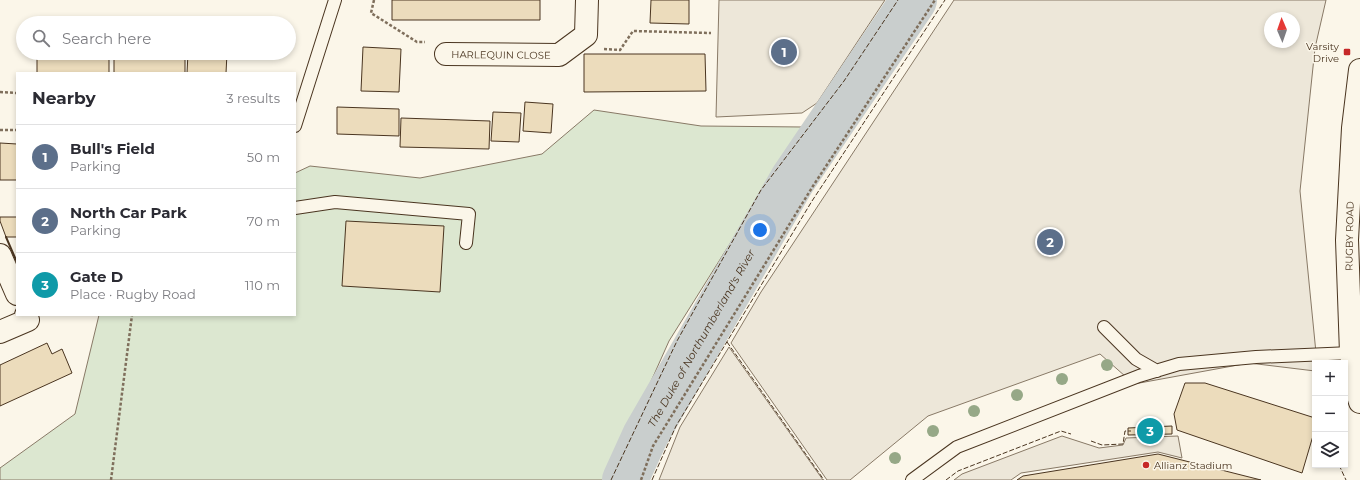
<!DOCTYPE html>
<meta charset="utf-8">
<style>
:root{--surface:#fff;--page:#f7f7f7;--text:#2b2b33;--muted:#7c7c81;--line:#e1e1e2;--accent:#2563eb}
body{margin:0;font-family:Montserrat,sans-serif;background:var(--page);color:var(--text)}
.controls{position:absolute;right:12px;bottom:12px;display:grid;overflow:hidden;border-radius:0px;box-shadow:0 2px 6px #0003}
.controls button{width:36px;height:36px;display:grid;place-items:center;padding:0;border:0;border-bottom:1px solid var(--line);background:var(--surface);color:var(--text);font:20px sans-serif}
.compass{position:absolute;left:1264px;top:12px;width:36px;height:36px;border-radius:50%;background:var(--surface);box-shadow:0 2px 6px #0003;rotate:358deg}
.you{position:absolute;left:760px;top:230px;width:14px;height:14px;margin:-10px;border:3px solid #fff;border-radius:50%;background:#1a73e8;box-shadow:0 0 0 6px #1a73e833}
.badge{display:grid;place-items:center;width:26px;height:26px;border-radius:50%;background:var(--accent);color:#fff;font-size:13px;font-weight:700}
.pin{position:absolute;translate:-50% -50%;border:2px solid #fff;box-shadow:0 1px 4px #0006}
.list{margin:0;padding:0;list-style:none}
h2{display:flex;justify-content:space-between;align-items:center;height:52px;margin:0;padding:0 16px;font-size:17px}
h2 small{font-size:13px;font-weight:400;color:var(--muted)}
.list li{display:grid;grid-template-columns:26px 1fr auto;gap:12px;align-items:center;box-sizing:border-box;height:64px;padding:0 16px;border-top:1px solid var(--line)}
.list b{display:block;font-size:15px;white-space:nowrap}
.list p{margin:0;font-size:13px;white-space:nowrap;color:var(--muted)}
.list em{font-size:13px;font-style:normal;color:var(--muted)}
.icon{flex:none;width:22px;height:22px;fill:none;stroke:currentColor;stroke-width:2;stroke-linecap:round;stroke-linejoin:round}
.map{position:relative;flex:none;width:1360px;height:480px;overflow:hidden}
.search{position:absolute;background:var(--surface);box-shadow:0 2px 6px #0003;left:16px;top:16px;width:280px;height:44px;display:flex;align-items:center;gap:10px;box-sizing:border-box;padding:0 14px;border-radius:22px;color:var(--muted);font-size:15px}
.panel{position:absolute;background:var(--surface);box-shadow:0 2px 6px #0003;left:16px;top:72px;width:280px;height:244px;border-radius:0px}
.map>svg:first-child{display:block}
.green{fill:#dce7d0;stroke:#887966}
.parking{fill:#ede7d9;stroke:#887966;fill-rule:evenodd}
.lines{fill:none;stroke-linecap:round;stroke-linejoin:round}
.river{stroke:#c9cecd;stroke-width:46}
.building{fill:#ecdcbc;stroke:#4a3520}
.service-casing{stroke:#4a3520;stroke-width:14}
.minor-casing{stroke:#4a3520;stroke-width:24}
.tertiary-casing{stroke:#4a3520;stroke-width:24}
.path{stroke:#7f6f5c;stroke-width:2.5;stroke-dasharray:3 2;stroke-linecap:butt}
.service{stroke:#fbf6e9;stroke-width:12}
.minor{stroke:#fbf6e9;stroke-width:22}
.tertiary{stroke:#fbf6e9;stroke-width:22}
.fence{stroke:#4a3520;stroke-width:1;stroke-dasharray:5 2;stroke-linecap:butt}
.wall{stroke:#4a3520;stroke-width:2}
.tree{fill:#96a887}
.poi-dot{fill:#c62828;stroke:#fbf6e9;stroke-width:1.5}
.labels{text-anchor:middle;stroke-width:3;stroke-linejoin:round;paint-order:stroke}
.poi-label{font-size:10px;fill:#4a3520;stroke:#fbf6e9;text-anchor:end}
.street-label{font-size:10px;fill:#4a3520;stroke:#fbf6e9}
.water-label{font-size:11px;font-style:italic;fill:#4a3520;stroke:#fbf6e9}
</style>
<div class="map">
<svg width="1360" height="480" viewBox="0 0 1360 480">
<rect width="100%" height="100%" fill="#fbf6e9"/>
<path class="green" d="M594,110L701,126L803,127L669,341L607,480H0V468L75,414L99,315H295V173L310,166L420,178L542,154Z"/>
<path class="parking" d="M719,0H885L817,103L802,113L716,117Z
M954,0H1326L1315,48L1300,191L1317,363H1315V371L1249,363L1134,384L1100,354L928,416L850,480H827L731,343L761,292ZM1270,18H1294V42H1270Z
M729,347L823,480H659L680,427Z
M1062,436L1099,448L1123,445L1126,438L1178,436L1182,458L1158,452L1021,473L1011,480H954L962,474Z"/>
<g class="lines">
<path class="river" id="s1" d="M625,480L645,436L793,179L914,0"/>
</g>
<path class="building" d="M392,0H540V20H392Z
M651,0H689V24L650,23Z
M363,47L401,49L399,92L361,91Z
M37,53H109V73H37Z
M114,53H185V73H114Z
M188,53H227L226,73H187Z
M584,54H705L706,91L584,92Z
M525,102L553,104L551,133L523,131Z
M337,107L399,109V136L337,134Z
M493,112L521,113L519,142L491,141Z
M401,118L490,121L489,149L400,147Z
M0,143L17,144V180H0Z
M0,217H17V237H6L0,221Z
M346,221L444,226L440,292L342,286Z
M47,343L52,354L62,349L72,373L0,406V365Z
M1185,383H1205L1315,418V429L1302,473L1177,430L1174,414Z
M1172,426V434L1128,435V428Z
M1158,454L1261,480H1017L1023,476Z"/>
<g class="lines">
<defs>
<path id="service" d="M295,126L335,0
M295,208L335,202L469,214L466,243
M1104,327L1136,359L1157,371
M912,480L957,447L1139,376L1179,364L1256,357L1351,353"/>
<g id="minor">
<path id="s2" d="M446,54L559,55L586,35L587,0"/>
<path d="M0,255L17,294"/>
<path d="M0,332L28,320L26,315"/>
</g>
<path id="tertiary" d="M1360,70L1353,128L1347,240L1351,353L1357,392L1360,402"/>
</defs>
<use href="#service" class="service-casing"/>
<use href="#minor" class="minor-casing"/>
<use href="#tertiary" class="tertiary-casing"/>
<path class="path" d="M374,0L371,13L417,42H425
M604,49L620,50L633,31L711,33
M0,92L17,93
M0,130H17
M111,480L132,315
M641,480L653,446L813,186L935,0"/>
<use href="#service" class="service"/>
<use href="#minor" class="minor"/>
<use href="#tertiary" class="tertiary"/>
<path class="fence" d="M727,342L824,480
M1091,441L1102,445L1123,444L1125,431H1131
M1339,465L1346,480
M611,480L677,341L761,190L844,81L898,0
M652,480L676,426L812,201L945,0
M946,480L958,471L1061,431L1071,434"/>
<path class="wall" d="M6,237L16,260"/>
</g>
<g class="tree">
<circle cx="1107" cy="365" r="6"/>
<circle cx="1062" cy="379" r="6"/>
<circle cx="1017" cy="395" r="6"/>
<circle cx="974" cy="411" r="6"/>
<circle cx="933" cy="431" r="6"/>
<circle cx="895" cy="458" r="6"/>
</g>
<g class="poi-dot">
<rect x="1343" y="48" width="8" height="8" rx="2"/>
<circle cx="1146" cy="465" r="4"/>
</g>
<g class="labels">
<g class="poi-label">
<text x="1339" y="50">Varsity<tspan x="1339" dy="12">Drive</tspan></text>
<text x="1154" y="469" text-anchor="start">Allianz Stadium</text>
</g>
<g class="street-label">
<text dy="4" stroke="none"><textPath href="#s2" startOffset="55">HARLEQUIN CLOSE</textPath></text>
<text transform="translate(1349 236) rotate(-89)" y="4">RUGBY ROAD</text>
</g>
<g class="water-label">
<text dy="4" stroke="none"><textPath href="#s1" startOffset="161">The Duke of Northumberland's River</textPath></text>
</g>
</g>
</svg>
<div class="controls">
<button>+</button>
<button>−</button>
<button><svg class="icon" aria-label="layers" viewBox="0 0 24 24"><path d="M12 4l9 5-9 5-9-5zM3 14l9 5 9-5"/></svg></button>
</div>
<svg class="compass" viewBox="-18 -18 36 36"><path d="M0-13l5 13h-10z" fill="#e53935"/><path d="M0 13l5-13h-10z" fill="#7c7c81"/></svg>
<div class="you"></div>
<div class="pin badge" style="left:784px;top:52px;background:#5c6f8a">1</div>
<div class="pin badge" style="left:1050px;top:242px;background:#5c6f8a">2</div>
<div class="pin badge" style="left:1150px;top:431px;background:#0f9aa8">3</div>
<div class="search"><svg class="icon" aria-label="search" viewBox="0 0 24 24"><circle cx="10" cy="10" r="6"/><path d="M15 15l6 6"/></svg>Search here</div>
<section class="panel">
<h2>Nearby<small>3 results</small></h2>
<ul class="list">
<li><span class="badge" style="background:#5c6f8a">1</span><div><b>Bull's Field</b><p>Parking</p></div><em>50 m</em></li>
<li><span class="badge" style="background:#5c6f8a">2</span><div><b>North Car Park</b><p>Parking</p></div><em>70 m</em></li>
<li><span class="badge" style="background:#0f9aa8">3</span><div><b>Gate D</b><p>Place · Rugby Road</p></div><em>110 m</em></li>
</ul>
</section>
</div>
